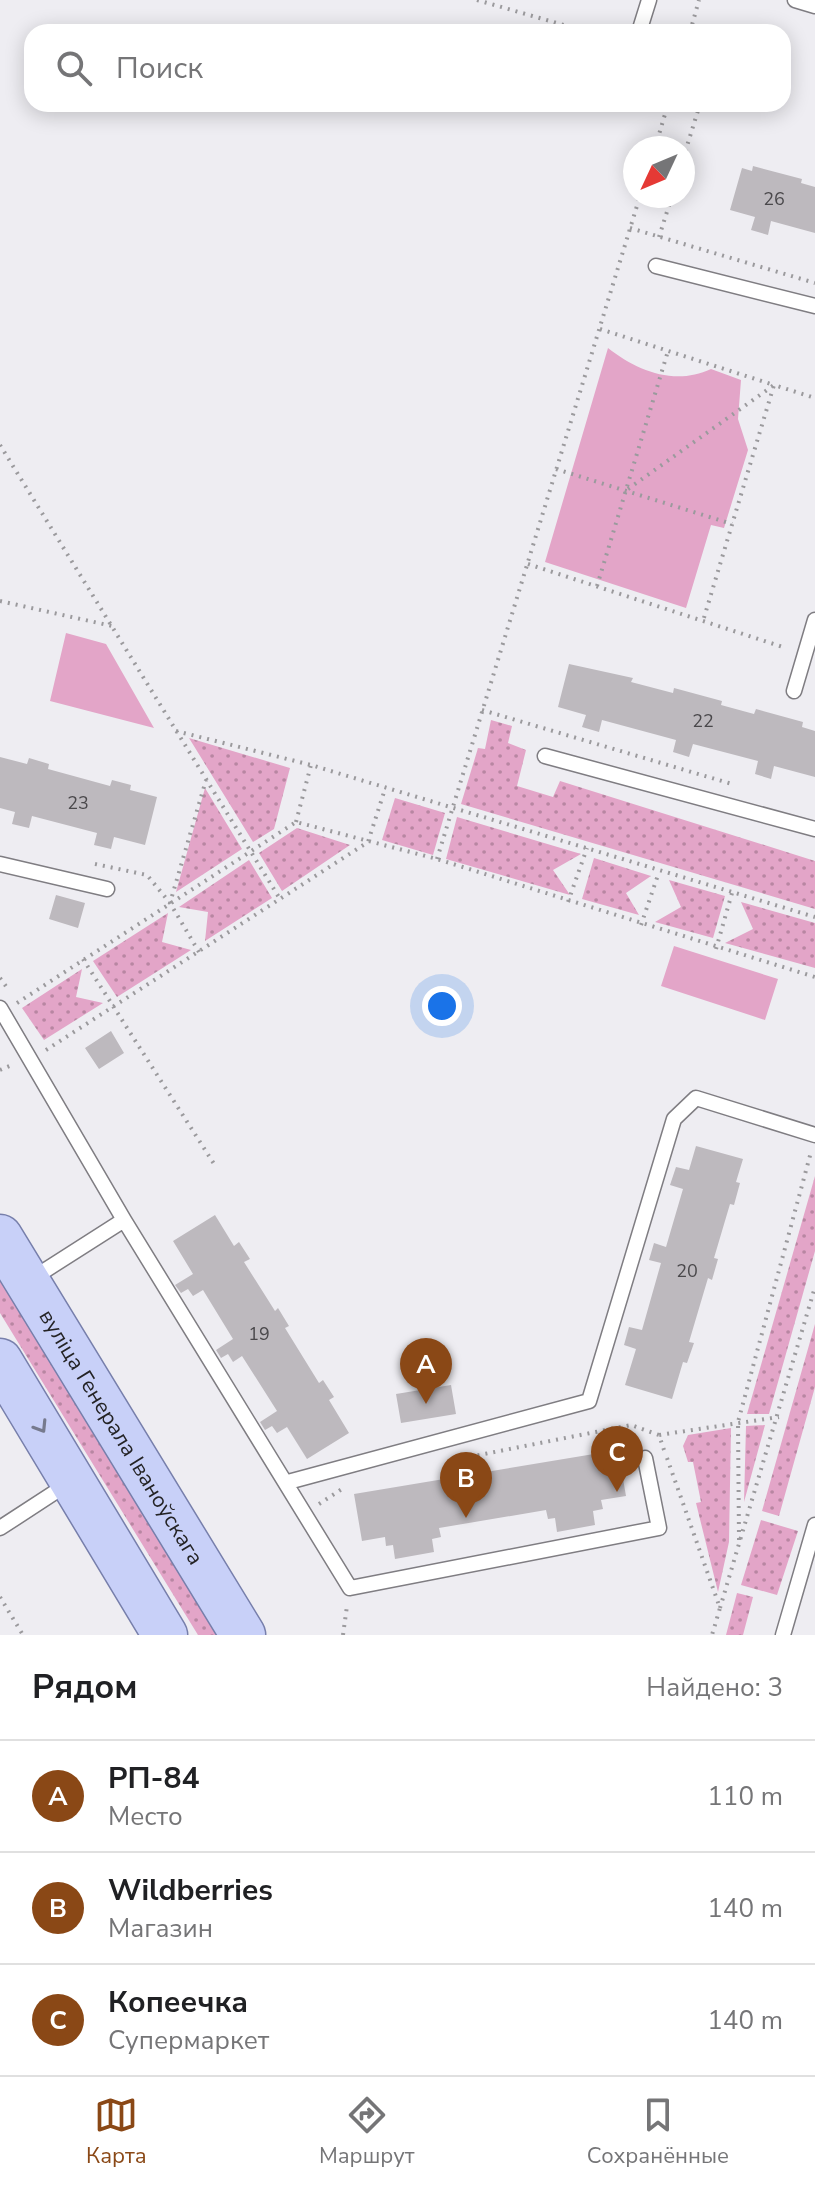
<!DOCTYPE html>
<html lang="ru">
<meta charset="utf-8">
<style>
:root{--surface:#fff;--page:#f2f2f2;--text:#202124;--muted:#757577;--line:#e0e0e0;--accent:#8a4816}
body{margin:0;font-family:"Nunito Sans",sans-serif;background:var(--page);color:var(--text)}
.compass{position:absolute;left:623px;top:136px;width:72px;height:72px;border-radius:50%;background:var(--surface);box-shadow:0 4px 20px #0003;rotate:226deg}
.you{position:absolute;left:442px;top:1006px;width:28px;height:28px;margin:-20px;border:6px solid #fff;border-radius:50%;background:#1a73e8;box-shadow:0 0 0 12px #1a73e833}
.badge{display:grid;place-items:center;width:52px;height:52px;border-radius:50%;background:var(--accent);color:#fff;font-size:26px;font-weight:700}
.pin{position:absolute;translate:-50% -66px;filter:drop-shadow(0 2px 4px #0008)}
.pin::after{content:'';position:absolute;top:42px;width:28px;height:24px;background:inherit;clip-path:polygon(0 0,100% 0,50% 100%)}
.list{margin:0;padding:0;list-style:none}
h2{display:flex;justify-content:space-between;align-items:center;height:104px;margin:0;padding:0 32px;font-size:34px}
h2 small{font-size:26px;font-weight:400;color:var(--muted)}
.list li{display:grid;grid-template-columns:52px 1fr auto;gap:24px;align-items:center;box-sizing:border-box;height:112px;padding:0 32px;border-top:2px solid var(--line)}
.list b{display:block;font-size:30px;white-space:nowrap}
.list p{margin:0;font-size:26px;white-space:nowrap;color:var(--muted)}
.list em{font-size:26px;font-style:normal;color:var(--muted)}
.icon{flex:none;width:44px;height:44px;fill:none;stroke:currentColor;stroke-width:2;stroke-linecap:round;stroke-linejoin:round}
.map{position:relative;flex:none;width:815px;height:1635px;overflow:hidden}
.search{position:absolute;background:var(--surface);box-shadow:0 4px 20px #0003;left:24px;right:24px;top:24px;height:88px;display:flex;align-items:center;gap:20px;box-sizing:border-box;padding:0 28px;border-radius:24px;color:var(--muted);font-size:30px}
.sheet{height:440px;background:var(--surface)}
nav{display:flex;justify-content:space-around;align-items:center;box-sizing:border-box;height:112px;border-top:2px solid var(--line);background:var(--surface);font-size:22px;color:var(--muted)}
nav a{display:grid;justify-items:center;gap:4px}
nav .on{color:var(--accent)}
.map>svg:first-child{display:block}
.grass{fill:url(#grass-dots)}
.park{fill:#e3a5c8}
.building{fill:#bdb9be}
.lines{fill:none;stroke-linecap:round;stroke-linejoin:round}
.service-casing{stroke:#7f7d82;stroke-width:17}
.primary-casing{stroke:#777fab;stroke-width:47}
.path{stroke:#9b9a9d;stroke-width:4;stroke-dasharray:2 6;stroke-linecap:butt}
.service{stroke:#fff;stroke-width:14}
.primary{stroke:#c8d0f8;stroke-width:44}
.oneway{stroke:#767a8e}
.labels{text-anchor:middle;stroke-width:7;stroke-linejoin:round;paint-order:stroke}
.number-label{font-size:18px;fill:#4a484b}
.street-label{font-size:22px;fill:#242325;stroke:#eeedf2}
</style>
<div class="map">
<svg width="815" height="1635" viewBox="0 0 815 1635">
<defs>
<pattern id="grass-dots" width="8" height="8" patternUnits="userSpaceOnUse" patternTransform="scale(2)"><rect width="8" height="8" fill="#e3a5c8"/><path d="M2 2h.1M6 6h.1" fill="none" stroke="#b886a2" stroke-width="1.8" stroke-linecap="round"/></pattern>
</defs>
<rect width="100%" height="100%" fill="#eeedf2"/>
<path class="grass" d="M491,720L512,726L508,743L526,750L517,786L553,797L560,781L815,861V909L461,804L478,748L485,749Z
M189,738L290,768L274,829L253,842Z
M205,788L242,849L176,892Z
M395,798L445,813L433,855L382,840Z
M457,817L581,854L553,870L570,895L446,859Z
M297,828L350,845L282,891L259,853Z
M594,858L651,876L626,893L639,915L582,899Z
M249,860L272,898L205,941L208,912L179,907Z
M669,880L725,896L713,938L655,922L681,907Z
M741,902L815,923V968L725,943L753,929Z
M168,913L162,942L191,950L117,997L93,961Z
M82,969L76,997L103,1003L44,1040L22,1008Z
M815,1176V1251L769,1414H747Z
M0,1279L219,1635H198L0,1313Z
M815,1324V1387L779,1516L762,1511Z
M765,1425L744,1502L746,1426Z
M731,1428L729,1542L718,1592L696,1503L701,1502L693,1462H688L683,1446L688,1435Z
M761,1520L798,1531L777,1595L741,1585Z
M737,1593L753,1597L743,1635H726Z"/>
<path class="park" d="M608,348C637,371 675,386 711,369L741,380L738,419L748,450L724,528L711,525L686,608L545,562Z
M66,633L106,644L154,728L50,701Z
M674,946L778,979L765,1020L661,986Z"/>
<path class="building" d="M753,166L802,179L801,183L815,187V233L771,221L768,235L751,230L755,217L730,210L742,168L752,171Z
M569,664L633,678L631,682L673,693L674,688L722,701L721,705L754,714L756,709L803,722L802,727L815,731V777L774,766L771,779L755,774L758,761L693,744L689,757L673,752L676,740L602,720L599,732L582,727L586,715L558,707Z
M0,757L27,764L29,758L49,764L48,769L110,786L112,780L131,785L130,790L157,797L145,845L114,837L111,849L94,845L97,833L32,816L29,828L12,824L15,812L0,808Z
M56,895L85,903L78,928L49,919Z
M111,1031L124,1053L99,1069L85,1048Z
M696,1146L743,1159L736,1182L740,1183L734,1205L730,1204L714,1258L718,1259L712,1280L708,1278L689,1342L694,1343L687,1363L683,1362L672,1399L625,1385L636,1349L624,1345L629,1327L642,1330L661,1263L649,1260L654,1243L666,1247L683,1189L670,1185L676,1167L689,1170Z
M215,1215L234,1246L239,1242L250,1259L244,1262L275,1311L278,1308L289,1326L285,1328L319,1383L323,1380L334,1397L329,1400L349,1433L307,1459L287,1427L277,1433L272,1426L265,1430L260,1422L277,1411L242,1356L233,1362L228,1354L221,1358L216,1350L233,1339L203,1290L193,1296L188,1289L181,1293L175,1285L193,1274L173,1241Z
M451,1385L456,1414L401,1423L396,1394Z
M618,1450L626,1496L601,1500L603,1509L593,1511L595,1525L557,1532L555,1518L548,1519L546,1510L439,1528L441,1537L432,1539L434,1552L395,1559L393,1545L386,1546L385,1537L362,1541L354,1494Z"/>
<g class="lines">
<defs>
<path id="service" d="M795,0L815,6
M639,32L649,0
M656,266L815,306
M794,691L815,620
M545,756L815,829
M0,864L107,889
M0,1008L124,1220L350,1588L659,1528L645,1458
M30,1280L124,1220
M288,1482L589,1401L674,1119L696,1098L815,1135
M0,1528L69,1483
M783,1635L815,1525"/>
<g id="primary">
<path id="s1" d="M0,1237L243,1635"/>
<path d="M0,1361L165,1635"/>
</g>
</defs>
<use href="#service" class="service-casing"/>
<use href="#primary" class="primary-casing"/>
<path class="path" d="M477,0L588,32
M690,32L699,0
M655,148L668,104
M683,159L700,104
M630,228L815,283
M659,237L672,196
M600,329L774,385L703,621
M0,445L280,899
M556,469L732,524
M628,489L774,385L815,398
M528,564L786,648
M597,586L668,351
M0,601L112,626
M482,710L732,784
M176,731L311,765L815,917
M296,822L311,765
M437,859L640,196
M95,864L147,875L170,903
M568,902L587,848
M641,925L659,872
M716,949L732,893
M199,952L170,903L206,780
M83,959L216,1167
M0,978L8,989
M17,1003L296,822L437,859L815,977
M46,1050L368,842L385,789
M0,1070L12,1065
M664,1450L659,1435L779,1417
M667,1458L720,1608L712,1635
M454,1460L631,1425L659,1435
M319,1504L342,1489
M739,1540L738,1422L811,1152
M0,1597L23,1635
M720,1608L815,1287
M343,1635L347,1606"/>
<use href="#service" class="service"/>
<use href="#primary" class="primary"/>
</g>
<defs><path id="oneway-chevron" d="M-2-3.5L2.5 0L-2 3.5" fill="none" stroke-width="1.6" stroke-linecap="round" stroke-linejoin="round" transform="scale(2)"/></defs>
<use class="oneway" href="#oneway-chevron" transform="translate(41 1427) rotate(58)"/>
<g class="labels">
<g class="number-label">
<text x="774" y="205">26</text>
<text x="703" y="727">22</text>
<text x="78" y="809">23</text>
<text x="687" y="1277">20</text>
<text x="259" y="1340">19</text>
</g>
<g class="street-label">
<text dy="8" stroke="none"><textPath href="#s1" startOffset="234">вуліца Генерала Іваноўскага</textPath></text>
</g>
</g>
</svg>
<svg class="compass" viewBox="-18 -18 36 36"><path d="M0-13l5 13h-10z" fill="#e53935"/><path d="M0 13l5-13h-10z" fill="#757577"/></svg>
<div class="you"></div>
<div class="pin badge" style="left:426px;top:1404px">A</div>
<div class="pin badge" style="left:466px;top:1518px">B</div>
<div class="pin badge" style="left:617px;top:1492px">C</div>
<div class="search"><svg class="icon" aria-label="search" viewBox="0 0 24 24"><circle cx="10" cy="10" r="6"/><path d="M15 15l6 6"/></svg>Поиск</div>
</div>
<section class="sheet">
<h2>Рядом<small>Найдено: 3</small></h2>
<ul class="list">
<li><span class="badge">A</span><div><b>РП-84</b><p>Место</p></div><em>110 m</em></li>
<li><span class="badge">B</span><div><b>Wildberries</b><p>Магазин</p></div><em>140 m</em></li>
<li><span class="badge">C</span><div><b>Копеечка</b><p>Супермаркет</p></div><em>140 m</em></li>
</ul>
</section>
<nav>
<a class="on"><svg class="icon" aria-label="map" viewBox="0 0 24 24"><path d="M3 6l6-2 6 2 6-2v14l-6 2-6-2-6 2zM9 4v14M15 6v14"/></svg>Карта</a>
<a><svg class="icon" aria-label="directions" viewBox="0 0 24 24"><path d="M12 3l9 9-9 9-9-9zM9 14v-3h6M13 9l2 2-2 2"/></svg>Маршрут</a>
<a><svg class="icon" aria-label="saved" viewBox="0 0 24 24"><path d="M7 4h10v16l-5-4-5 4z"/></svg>Сохранённые</a>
</nav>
